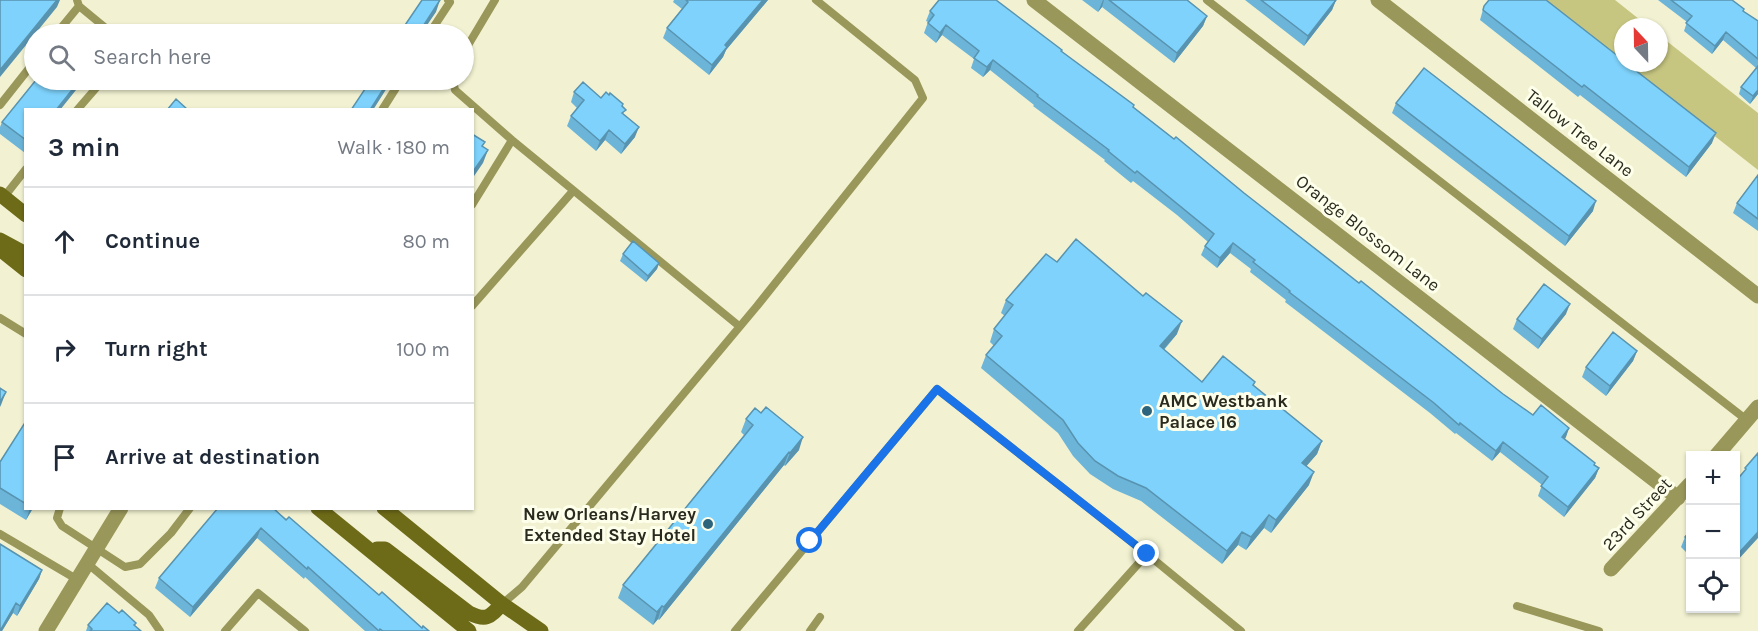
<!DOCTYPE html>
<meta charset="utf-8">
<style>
:root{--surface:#fff;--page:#f6f6f7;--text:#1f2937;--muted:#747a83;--line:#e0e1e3}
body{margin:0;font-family:Karla,sans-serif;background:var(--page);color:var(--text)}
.controls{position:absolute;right:18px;bottom:18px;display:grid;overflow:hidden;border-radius:0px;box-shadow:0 2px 4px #0004}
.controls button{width:54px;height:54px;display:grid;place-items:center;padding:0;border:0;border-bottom:2px solid var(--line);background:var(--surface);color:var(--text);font:30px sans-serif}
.compass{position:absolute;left:1614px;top:18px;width:54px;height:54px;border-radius:50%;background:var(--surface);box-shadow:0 2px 4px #0004;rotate:338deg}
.stop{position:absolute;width:18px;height:18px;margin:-14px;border:4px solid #1a73e8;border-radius:50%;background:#fff}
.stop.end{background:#1a73e8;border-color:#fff;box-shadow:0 2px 6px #0008}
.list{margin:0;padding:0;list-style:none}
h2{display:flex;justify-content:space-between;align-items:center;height:78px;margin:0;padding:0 24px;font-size:26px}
h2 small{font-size:20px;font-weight:400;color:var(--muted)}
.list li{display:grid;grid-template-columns:39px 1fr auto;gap:18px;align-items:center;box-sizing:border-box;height:108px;padding:0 24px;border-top:2px solid var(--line)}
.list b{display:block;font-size:22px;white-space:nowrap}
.list em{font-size:20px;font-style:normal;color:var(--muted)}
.icon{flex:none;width:33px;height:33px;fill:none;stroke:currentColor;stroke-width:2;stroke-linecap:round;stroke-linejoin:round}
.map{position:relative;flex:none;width:1758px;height:631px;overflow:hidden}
.search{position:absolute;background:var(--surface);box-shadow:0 2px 4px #0004;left:24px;top:24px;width:450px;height:66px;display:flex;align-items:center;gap:15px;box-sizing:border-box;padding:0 21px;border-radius:33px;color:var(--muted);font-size:22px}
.panel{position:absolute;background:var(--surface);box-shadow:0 2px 4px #0004;left:24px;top:108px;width:450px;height:402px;border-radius:0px}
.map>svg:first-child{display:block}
.green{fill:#c7c681}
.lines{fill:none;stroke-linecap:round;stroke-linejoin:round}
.lane{stroke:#999759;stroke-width:8}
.street{stroke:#999759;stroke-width:15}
.secondary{stroke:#6e6b18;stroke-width:15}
.wall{fill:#6cb5d8}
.shaded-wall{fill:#5893b0}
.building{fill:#7ed2fb;stroke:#5893b0;stroke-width:1.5}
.route{stroke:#1a73e8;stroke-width:8}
.poi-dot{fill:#2c647e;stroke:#feffeb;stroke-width:2}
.labels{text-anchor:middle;stroke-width:6;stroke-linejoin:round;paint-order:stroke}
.street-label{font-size:18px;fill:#2a2a1e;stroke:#feffeb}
.poi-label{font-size:18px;font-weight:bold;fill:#2a2a1e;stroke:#feffeb;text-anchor:start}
</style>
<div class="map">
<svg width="1758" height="631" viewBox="0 0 1758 631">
<rect width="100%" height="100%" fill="#f2f2d2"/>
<path class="green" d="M1541,0H1615L1649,27H1623V63H1659V35L1758,113V170Z"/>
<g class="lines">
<path class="lane" d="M1207,0L1748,421
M79,6L113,34
M56,34L79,6L77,0
M429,34L450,2L448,0
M464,52L495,0
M453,80L455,90L512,140L739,326
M0,105L34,62
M77,110L103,80
M382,110L401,80
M4,197L26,169
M472,205L512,140
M472,306L573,191
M0,318L26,334
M60,508L57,518L62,526L125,567L140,564L171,533L190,508
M0,534L78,580
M88,564L149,615L160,631
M502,604L522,587L757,306L923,98L915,80L816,0
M1517,606L1599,631
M225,631L258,593L305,631
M735,631L937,389L1147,554
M810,631L820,617
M1078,631L1147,554L1241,631"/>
<path class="street" d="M1034,0L1678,498
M1378,0L1758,296
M1716,456L1758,407
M1611,569L1690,484
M46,631L121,508"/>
<path class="secondary" d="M0,194L26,215
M0,240L26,254
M0,249L26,270
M318,508L469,631
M384,508L502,604L541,631
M377,549H385L469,613C486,621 489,618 502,604"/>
</g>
<path class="wall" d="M674,0H768L726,50L723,57L709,75L663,38L667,28L682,9L673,2Z
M1082,0H1187L1207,16L1203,26L1174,63L1102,7L1098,12Z
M1245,0H1336L1332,10L1304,46Z
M1658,0H1732L1744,9L1743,11L1758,21V94L1750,104L1739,94L1741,87L1756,68L1723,40L1712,54L1684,31L1687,22Z
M1484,6L1712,143L1686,177L1580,95L1578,97L1480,20Z
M930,11L1061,51L1134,105L1133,107L1359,283L1503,394L1533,415L1569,428L1565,439L1599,468L1595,478L1564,517L1538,496L1542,485L1500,452L1492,461L1456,433L1455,434L1430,413L1285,302L1286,300L1250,272L1251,269L1230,253L1217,268L1201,255L1205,246L1208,242L1177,215L1133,181L1131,183L1104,161L1105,160L1033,106L1034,105L990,70L983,77L971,68L974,59L942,35L936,43L924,33L928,22L926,21Z
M574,92L601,98L623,104L622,107L624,115L635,137L621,154L605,140L596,151L567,126L571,116L577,108L571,102Z
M1396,103L1593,211L1565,246L1392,113Z
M26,110V153H25L0,134V127L2,122Z
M1758,175V231L1733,213L1737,203Z
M623,254L659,263L657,269L646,282L620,261Z
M1057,262L1177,334L1164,350L1202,382L1254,386L1322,441L1317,454L1306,466L1309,485L1271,533L1264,528L1246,550L1238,545L1222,564L1141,501L1113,489L1090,474L1073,456L1058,433L981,368L986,355L994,346L990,342L994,329L1005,316L1001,313L1006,300Z
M1566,314L1538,349L1513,329L1517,319Z
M1637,351L1633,361L1606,396L1582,377L1586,367Z
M746,419L799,450L785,466L784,465L659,620L658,619L653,625L618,598L623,585L744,435L741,432Z
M26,421V508H33L26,520L0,504V462Z
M273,508L379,595L422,628L429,631H365L305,577L304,579L257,538L190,617L155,588L159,578Z
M1690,531V556L1681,547L1685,537Z
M0,544L42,570L39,579L17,616L13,613L2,631H0Z
M119,613L136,623L135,626L141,631H86L88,625Z"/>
<path class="shaded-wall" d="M57,0H60L57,7L0,77V70Z
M440,0L436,12L421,34H418Z
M763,0H768L726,50L723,57L709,75L712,65L725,45Z
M1103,0H1104L1102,7L1098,12Z
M1336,0L1332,10L1304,46L1308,36Z
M1207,16L1203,26L1174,63L1177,53Z
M946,25L942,35L936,43L940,33Z
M1726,32L1723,40L1712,54L1715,46Z
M993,60L990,70L983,77L987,67Z
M80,80H84L60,110H56Z
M389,80H392L373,110H370Z
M1758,90V94L1750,104L1753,96Z
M639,127L635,137L621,154L625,144Z
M609,130L605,140L596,151L600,141Z
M1716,133L1712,143L1686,177L1689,167Z
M488,150L483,163L472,179V173Z
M1596,201L1593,211L1565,246L1569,236Z
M1233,243L1230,253L1217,268L1220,258Z
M659,263L657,269L646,282L648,276Z
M1570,304L1566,314L1538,349L1542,339Z
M1182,321L1177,334L1155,359L1160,346Z
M1637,351L1633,361L1606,396L1610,386Z
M6,392L1,405L0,407V402Z
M1569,428L1566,437L1559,447L1562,437Z
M803,437L799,450L785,466L790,453Z
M1322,441L1317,454L1298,476L1302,463Z
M1503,442L1500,452L1492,461L1496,451Z
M789,452L784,465L659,620L664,607Z
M1599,468L1595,478L1564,517L1568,507Z
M1314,472L1309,485L1271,533L1276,520Z
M30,508H33L26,520Z
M1269,515L1264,528L1246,550L1251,537Z
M261,528L257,538L190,617L193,607Z
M1242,532L1238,545L1222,564L1227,551Z
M1758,532V538L1736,562V556Z
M42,570L39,579L17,616L20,606Z
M16,603L13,613L2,631H0Z
M662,606L658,619L653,625L657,612Z"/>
<path class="building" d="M0,0H57L0,70Z
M422,0H440L418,34H399Z
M686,0H763L725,45L727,47L712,65L667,28L688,2Z
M939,0H996L1062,50L1061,51L1134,105L1133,107L1174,139L1176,137L1244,193L1359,283L1361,281L1503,394L1533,415L1541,405L1569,428L1562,437L1595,463L1594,465L1599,468L1568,507L1541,486L1548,477L1503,442L1496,451L1460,423L1459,425L1434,403L1289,292L1290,291L1253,262L1255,260L1233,243L1220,258L1205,246L1214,234L1137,171L1135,173L1108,151L1109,150L1037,96L1038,95L993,60L987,67L974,58L979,51L946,25L940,33L928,23L934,15L930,11Z
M1109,0H1187L1207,16L1177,53Z
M1261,0H1336L1308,36Z
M1489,0H1546L1623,60V63H1626L1716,133L1689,167L1584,85L1582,87L1483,10L1484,6Z
M1671,0H1732L1744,9L1743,11L1758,21V59L1726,32L1715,46L1686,23L1692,16Z
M1758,66V90L1753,96L1741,87Z
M1424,68L1596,201L1569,236L1396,103Z
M36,80H80L56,110H26V140L2,122Z
M371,80H389L370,110H351Z
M583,82L601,98L606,92L609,95L610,93L623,104L622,106L626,110L622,113L639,127L625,144L609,130L600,141L571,116L584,100L574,92Z
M176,99L188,110H167Z
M472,134L485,142L482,146L488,150L472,173Z
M1758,175V219L1737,203Z
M1076,239L1143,296L1146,293L1182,321L1160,346L1202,382L1223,356L1255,382L1253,385L1322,441L1302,463L1314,472L1276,520L1269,515L1251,537L1242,532L1227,551L1146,488L1118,476L1095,461L1078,443L1063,420L986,355L1002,336L994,329L1013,305L1006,300L1046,254L1057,262Z
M633,241L659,263L648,276L623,254Z
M1544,284L1570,304L1542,339L1517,319Z
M1613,332L1637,351L1610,386L1586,367Z
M0,388L6,392L0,402Z
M766,407L803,437L790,453L789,452L664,607L662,606L657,612L623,585L753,425L746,419L755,408L761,413Z
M26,421V504L0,488V462Z
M1758,453V532L1736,556V481L1746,469L1745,468Z
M218,508H273L286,520L289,517L379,595L382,592L422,628L423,626L429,631H383L380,629L379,631L308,567L307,569L261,528L193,607L159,578Z
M1690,531V542L1685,537Z
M0,544L42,570L20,606L16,603L0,631Z
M107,603L119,613L122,610L136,623L134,625L141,631H90L92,629L88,625Z"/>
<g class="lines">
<path class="route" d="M810,541L937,389L1147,554"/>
</g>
<g class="poi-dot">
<circle cx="1147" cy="411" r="6"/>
<circle cx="708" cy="524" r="6"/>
</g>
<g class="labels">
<g class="street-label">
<text transform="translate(1580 133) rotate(38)" y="6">Tallow Tree Lane</text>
<text transform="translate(1368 233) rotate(38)" y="6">Orange Blossom Lane</text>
<text transform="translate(1637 514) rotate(-47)" y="6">23rd Street</text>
</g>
<g class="poi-label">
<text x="1159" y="407">AMC Westbank<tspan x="1159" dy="21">Palace 16</tspan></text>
<text x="696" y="520" text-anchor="end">New Orleans/Harvey<tspan x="696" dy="21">Extended Stay Hotel</tspan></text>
</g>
</g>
</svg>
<div class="controls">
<button>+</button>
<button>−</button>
<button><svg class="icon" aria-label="locate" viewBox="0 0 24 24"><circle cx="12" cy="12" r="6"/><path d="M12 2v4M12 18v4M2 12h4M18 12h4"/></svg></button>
</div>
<svg class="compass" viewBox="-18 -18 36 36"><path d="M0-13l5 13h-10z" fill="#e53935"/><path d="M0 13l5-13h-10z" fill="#747a83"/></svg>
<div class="stop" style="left:810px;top:541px"></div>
<div class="stop end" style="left:1147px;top:554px"></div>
<div class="search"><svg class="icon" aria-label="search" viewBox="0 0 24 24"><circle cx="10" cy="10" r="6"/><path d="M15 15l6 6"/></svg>Search here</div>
<section class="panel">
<h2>3 min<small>Walk · 180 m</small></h2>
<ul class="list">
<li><svg class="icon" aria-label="ahead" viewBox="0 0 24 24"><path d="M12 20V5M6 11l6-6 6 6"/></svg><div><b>Continue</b></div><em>80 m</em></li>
<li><svg class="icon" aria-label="right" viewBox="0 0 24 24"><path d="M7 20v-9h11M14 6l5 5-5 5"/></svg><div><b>Turn right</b></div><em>100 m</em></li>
<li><svg class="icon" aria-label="arrive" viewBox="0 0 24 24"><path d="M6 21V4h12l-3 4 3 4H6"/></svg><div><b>Arrive at destination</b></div></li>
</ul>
</section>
</div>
